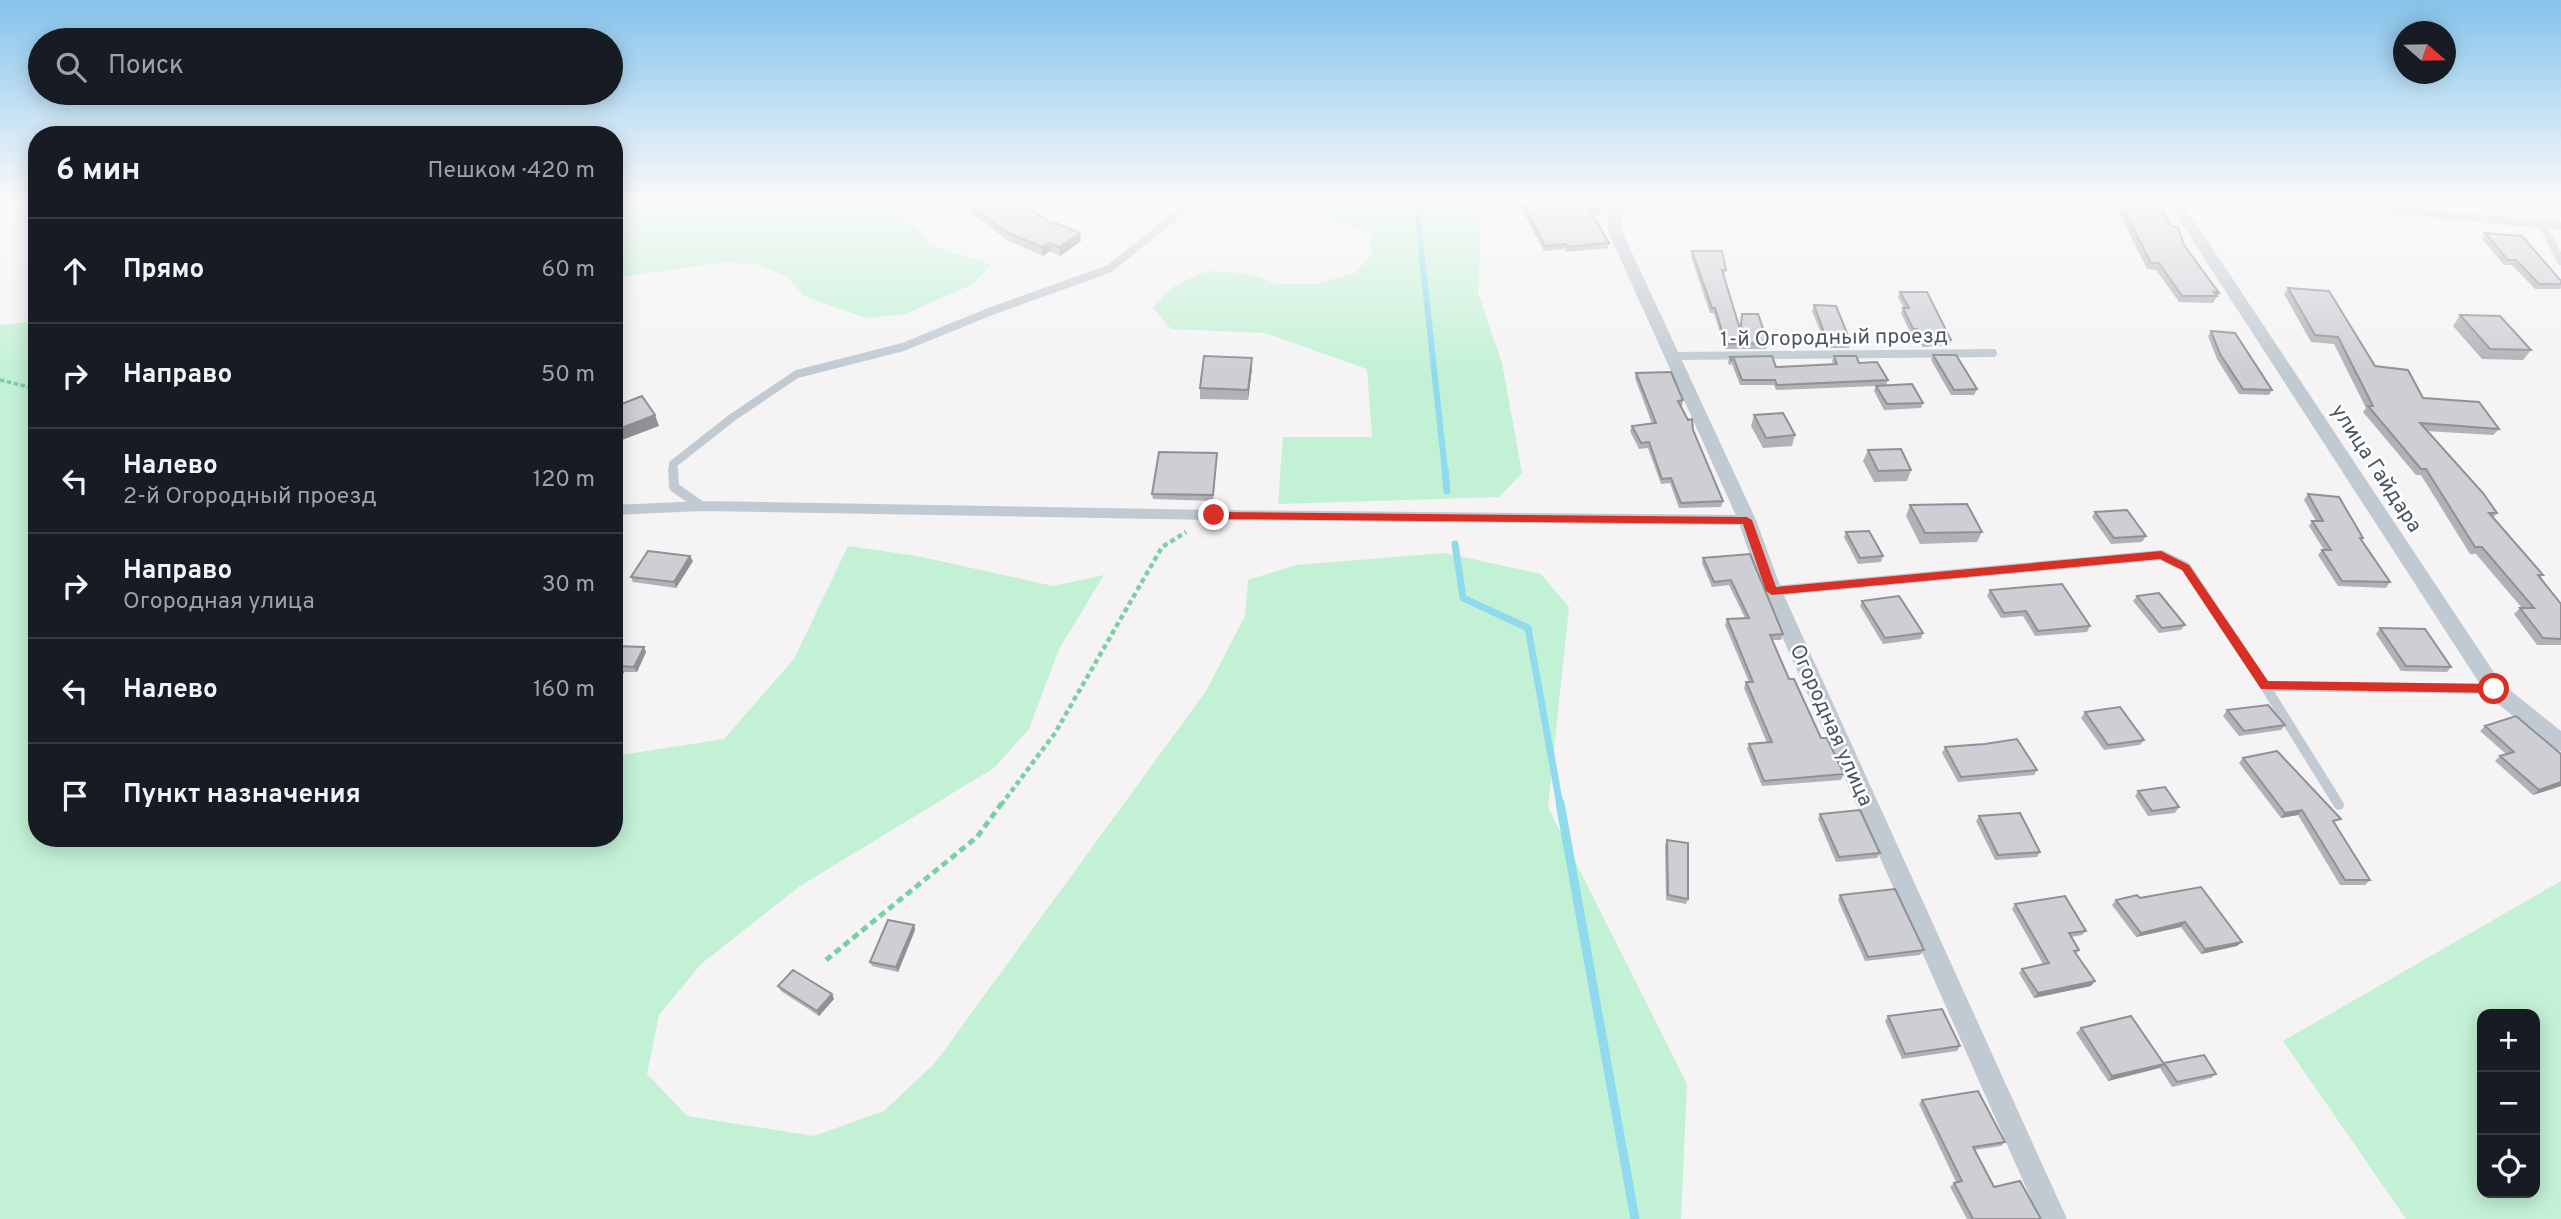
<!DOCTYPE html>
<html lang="ru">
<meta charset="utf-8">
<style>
:root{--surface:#171b24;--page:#242831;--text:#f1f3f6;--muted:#9ea1a6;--line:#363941}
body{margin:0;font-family:Overpass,sans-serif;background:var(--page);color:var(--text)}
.controls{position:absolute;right:21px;bottom:21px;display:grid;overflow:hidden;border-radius:14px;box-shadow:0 4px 18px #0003}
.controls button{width:63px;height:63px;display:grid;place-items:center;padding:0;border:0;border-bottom:2px solid var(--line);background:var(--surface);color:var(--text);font:35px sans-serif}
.compass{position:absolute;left:2393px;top:21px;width:63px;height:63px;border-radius:50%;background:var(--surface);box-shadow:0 4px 18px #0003;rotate:110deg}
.stop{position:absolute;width:21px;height:21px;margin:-16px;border:5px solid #d93025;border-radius:50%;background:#fff}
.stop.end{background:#d93025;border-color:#fff;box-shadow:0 2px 7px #0008}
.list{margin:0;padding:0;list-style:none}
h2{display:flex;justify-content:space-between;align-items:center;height:91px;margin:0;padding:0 28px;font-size:30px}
h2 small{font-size:23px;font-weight:400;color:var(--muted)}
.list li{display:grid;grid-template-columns:46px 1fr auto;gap:21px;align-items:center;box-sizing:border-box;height:105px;padding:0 28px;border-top:2px solid var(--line)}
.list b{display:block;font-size:26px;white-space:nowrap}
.list p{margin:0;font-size:23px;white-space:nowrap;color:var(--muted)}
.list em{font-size:23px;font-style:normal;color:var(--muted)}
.icon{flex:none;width:38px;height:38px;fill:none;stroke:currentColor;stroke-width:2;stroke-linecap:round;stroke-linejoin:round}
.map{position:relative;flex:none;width:2561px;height:1219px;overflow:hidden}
.search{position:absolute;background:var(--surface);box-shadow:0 4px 18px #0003;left:28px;top:28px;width:595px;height:77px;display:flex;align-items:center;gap:18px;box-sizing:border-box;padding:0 24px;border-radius:38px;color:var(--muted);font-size:26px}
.panel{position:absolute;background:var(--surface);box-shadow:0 4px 18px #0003;left:28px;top:126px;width:595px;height:721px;border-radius:28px}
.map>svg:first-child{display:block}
.green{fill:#c3f1d5;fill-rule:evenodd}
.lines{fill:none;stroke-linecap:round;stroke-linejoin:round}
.stream-far2{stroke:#90daee;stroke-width:6}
.stream-far1{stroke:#90daee;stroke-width:7}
.stream{stroke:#90daee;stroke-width:9}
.path-far2{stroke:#7ad0a6;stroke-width:3.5;stroke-dasharray:4.5 2.5;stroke-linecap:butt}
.path-far1{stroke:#7ad0a6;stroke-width:4.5;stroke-dasharray:5 3.5;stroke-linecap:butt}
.path{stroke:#7ad0a6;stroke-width:5;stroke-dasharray:7 4.5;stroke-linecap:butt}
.lane-far1{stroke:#c1cad2;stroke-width:8}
.lane{stroke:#c1cad2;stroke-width:10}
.street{fill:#c1cad2;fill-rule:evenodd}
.wall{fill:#b0b2b7}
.shaded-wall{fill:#909195}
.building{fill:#cdcfd5;stroke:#909195;stroke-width:2}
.route{fill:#d93025}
.labels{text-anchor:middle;stroke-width:5;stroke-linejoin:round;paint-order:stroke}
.street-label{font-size:21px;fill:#4a5661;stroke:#fff}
</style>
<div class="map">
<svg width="2561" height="1219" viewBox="0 0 2561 1219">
<rect width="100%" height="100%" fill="#f5f3f3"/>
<path class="green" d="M614,201H690V208L698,201H900L897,206L931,245L992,265L971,285L905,314L866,318L804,296L787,277L759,265L724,262L614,278Z
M1297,201H1465L1481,223L1478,293L1502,363L1522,473L1499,497L1278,504L1283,437H1372L1367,369L1265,333L1171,329L1153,308L1173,287L1206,271L1245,273L1278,284H1316L1354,273L1372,255L1369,233L1297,206Z
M37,321V838H614V756L724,739L794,659L848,546L917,556L1053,586L1104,575L1059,649L1029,729L994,768L800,886L701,964L659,1015L647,1074L687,1116L814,1136L884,1111L935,1063L1206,691L1245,616L1248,580L1296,565L1445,553L1541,574L1569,607L1548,807L1687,1084L1681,1219H0V325Z
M2561,881V1219H2406L2283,1041ZM2535,1014V1193H2482V1014Z"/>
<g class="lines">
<path class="stream-far2" d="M1416,201L1445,471"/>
<path class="stream-far1" d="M1445,469L1447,491
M1455,544L1463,598L1528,628L1560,805"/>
<path class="stream" d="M1560,803L1635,1219"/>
<path class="path-far2" d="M0,380L37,389"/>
<path class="path-far1" d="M1001,805L1055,733L1162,547L1186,532"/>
<path class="path" d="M826,960L977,837L1002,803"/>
<path class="lane-far1" d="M2542,224L2561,261
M1674,356L1993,353
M673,471V464L733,417L797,374L903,347L989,312L1109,269L1194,201"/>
<path class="lane" d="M673,469L674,487L701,506
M614,510L702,506L1214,515L1747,520
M1772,591L2161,555L2186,567L2265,686L2339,805
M2265,686L2494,689"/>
<path class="street" d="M1612,201H1626L1621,229L1756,520L1782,591L2067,1219H2040L1762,591L1738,520L1607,229Z
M2167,201H2181L2501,683L2561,731V751L2554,749L2487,695Z
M2288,201H2342L2561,222V230L2295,205Z"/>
</g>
<path class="wall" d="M1517,201H1598L1601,210L1600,215L1593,216L1609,243L1608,248L1566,252L1565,249L1544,251Z
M2119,201L2184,245L2219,293L2213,303L2179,302L2156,270L2147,269L2116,207Z
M2450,201H2491V202L2488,207Z
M970,205L1051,224L1081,241L1060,256L1050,251L1043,256L1007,240L972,213Z
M2485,233L2561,281V288L2560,289H2535L2512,265H2504L2482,239Z
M1692,251L1726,270L1724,275L1739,326H1740L1742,314L1768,343L1766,349H1725L1714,313H1710L1691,257Z
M2288,288L2375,366L2423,398L2499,429L2493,435L2426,431L2497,513L2493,518L2543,575L2540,578L2561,604V645H2537L2514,614L2520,608H2522L2476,554H2470L2421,475H2416L2363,412L2366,408L2334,344L2311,342L2284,294Z
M1900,292L1951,340L1949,345L1923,347L1915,334H1911L1901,313L1903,308H1904L1898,297Z
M1814,305L1851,343L1849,348H1827L1812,311Z
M2460,315L2531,350L2523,360L2482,359L2453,326Z
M2211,331L2272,390L2269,395L2239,394L2217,359L2208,336Z
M1933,355L1977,389L1974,395H1951L1931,360Z
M1834,356L1859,363L1888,380L1886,385L1923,403L1921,408L1884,410L1874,391L1876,386L1776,390L1774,385H1740L1732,364L1729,365L1728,362L1730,357L1776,367L1833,364L1832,361Z
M1252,368L1248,400L1200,399V388Z
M1636,373L1683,400L1682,406H1680L1693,430L1723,501L1721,507L1679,508L1670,483L1661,484L1648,448L1639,449L1630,431L1632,426L1652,424L1635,378Z
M1754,415L1795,435L1792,446L1763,448L1751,426Z
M1868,450L1911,470L1907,481L1874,482L1863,461Z
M1217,453L1213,501L1153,499L1152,494Z
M2308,494L2363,538L2361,541L2390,582L2386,588L2338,586L2318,555L2322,550H2324L2309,526L2312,521H2316L2304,500Z
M1910,505L1982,532L1977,542L1920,544L1906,516Z
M2095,512L2146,536L2142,542L2111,544L2092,517Z
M1846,532L1883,556L1881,562L1858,564L1844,537Z
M1750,554L1783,634L1781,640H1772L1789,679L1821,738L1844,774L1841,780L1762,786L1747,749L1749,744L1767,743L1744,688L1746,682H1749L1725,625L1727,619L1745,618L1729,585L1712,587L1702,563L1703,558Z
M693,561L676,588L633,582L631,577Z
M1990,590L2090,626L2087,632L2035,636L2023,616L2001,618L1987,596Z
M2137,596L2185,625L2181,630L2159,633L2133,601Z
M1862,601L1923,633L1921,639L1883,644L1860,606Z
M2380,628L2451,667L2447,672L2401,671L2376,634Z
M614,646L644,647L646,652L637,672H624L617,686H614Z
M2227,710L2285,725L2281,730L2239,736L2223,716Z
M2085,712L2144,740L2140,745L2104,750L2081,718Z
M2485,726L2561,786L2533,795L2495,761L2500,756L2506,754L2480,731Z
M1945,747L2037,770L2034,775L1958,782L1942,753Z
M2243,758L2336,824H2335L2370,880L2365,885H2340L2298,815L2281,818L2239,763Z
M2138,791L2179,807L2175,813L2148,816L2135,796Z
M1820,814L1880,853L1877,858L1836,862L1818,819Z
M1979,816L2040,852L2037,857L1995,860L1976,821Z
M1667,840L1688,899L1686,904L1666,900L1665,845Z
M1840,895L1924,950L1920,955L1865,961L1838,900Z
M2140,898L2237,946L2201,954L2181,927L2136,937L2112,905L2116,900Z
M2015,904L2086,931L2082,935L2071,937L2079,950L2076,954L2091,986L2034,998L2019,973L2022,969L2043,964L2012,909Z
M914,925L915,930L898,972L872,966L870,962Z
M778,986L832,994L834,999L819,1016L781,991Z
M1888,1016L1960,1046L1957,1051L1902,1059L1885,1021Z
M2081,1028L2164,1064L2216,1074L2211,1078L2172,1087L2160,1068L2108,1081L2076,1033Z
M1922,1100L2005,1142L2001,1146L1974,1150L1994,1187L2041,1219H1967L1950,1187L1954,1183L1956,1182L1919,1104Z"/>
<path class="shaded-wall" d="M1080,233L1081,241L1060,256L1059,247Z
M1049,243L1050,251L1043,256L1042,247Z
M1252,358V368L1248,400V390Z
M655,415L659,426L614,443V431Z
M690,556L693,561L676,588L674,582Z
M644,647L646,652L637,672L634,667Z
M621,666L624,672L617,686L614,680Z
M2561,782V786L2533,795L2539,790Z
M2302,810L2298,815L2281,818L2285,813Z
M2185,922L2181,927L2136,937L2141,933Z
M914,925L915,930L898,972L896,967Z
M2242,942L2237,946L2201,954L2205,949Z
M2095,981L2091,986L2034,998L2038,993Z
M832,994L834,999L819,1016L817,1011Z
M2164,1064L2159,1068L2108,1081L2112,1076Z"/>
<path class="building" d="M980,201H1020L1051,224L1053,222L1080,233L1059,247L1049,243L1042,247L1006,232L970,205Z
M1521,201H1598L1601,210L1590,211L1609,243L1567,247L1566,244L1545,246Z
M2119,201L2159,204L2171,226L2178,227L2184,245L2219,293L2214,292L2217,296H2182L2159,263H2151Z
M2485,233L2522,236L2561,281V284H2539L2516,260H2508Z
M1692,251H1722L1726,270H1722L1739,326H1741L1742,314H1758L1768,343L1726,344L1715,308H1712Z
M2288,288L2329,291L2375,366L2408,370L2423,398L2479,402L2499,429L2420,423L2483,493L2497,513H2489L2543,575H2538L2561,604V639L2543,638L2520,608H2534L2482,547H2475L2426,469H2421L2368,406H2373L2338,337L2315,335Z
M1900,292H1927L1951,340L1925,342L1917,329H1913L1903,308H1909Z
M1814,305L1836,306L1851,343H1828Z
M2460,315L2500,316L2531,350L2490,349Z
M2211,331L2235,333L2272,390L2243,389L2220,354Z
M1933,355H1956L1977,389L1954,390Z
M1204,356L1252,358L1248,390L1200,388Z
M1772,356L1776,367L1837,364L1834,356H1856L1859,363L1877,362L1888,380L1777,385L1775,380H1742L1734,359L1731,360L1730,357Z
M1671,372L1683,400L1678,401L1688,420L1692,419L1693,430L1723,501L1681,503L1671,478L1662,479L1649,442L1641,443L1632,426L1656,423L1636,373Z
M1912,384L1923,403L1887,404L1876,386Z
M642,396L655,415L614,431V407Z
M1783,413L1795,435L1766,438L1754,415Z
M1901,449L1911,470L1878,471L1868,450Z
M1159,452L1217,453L1213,495L1152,494Z
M2308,494L2339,497L2363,538H2360L2390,582L2342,581L2322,550H2331L2312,521H2323Z
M1967,504L1982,532L1925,533L1910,505Z
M2127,510L2146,536L2114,538L2095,512Z
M1869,531L1883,556L1860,558L1846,532Z
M648,551L690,556L674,582L631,577Z
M1750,554L1783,634L1770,635L1789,679H1794L1821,738H1827L1844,774L1764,781L1749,744L1772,742L1746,682H1753L1727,619L1749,618L1731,580L1714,582L1703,558Z
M2062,584L2090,626L2038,631L2026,611L2004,613L1990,590Z
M2159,593L2185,625L2162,628L2137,596Z
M1899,596L1923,633L1885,638L1862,601Z
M2380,628L2425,629L2451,667L2406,666Z
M614,646L644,647L634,667L621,666L614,680Z
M2268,705L2285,725L2244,731L2227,710Z
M2120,707L2144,740L2108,745L2085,712Z
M2516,716L2561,754V782L2539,790L2500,756L2514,752L2485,726Z
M2017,739L2037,770L1961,777L1945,747L1985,744Z
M2277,751L2341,819L2333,821L2370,880H2345L2302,810L2285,813L2243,758Z
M2165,787L2179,807L2152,811L2138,791Z
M1860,810L1880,853L1839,857L1820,814Z
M2020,813L2040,852L1998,855L1979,816Z
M1667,840L1688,843V899L1668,895Z
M2201,887L2242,942L2205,949L2185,922L2141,933L2116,900L2137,895L2140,898Z
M1895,889L1924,950L1868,957L1840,895Z
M2065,896L2086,931L2069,933L2079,950L2074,951L2095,981L2038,993L2022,969L2049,963L2015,904Z
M888,920L914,925L896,967L870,962Z
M793,970L832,994L817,1011L778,986Z
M1942,1009L1960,1046L1905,1054L1888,1016Z
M2131,1016L2164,1064L2112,1076L2081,1028Z
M2204,1055L2216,1074L2177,1082L2164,1063Z
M1978,1091L2005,1142L1973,1147L1994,1187L2020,1181L2041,1219H1973L1954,1183L1962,1181L1922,1100Z"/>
<linearGradient id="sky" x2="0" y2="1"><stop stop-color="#85c3ea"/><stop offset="0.54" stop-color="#fafafa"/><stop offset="1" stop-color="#fafafa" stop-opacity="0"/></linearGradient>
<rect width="2561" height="372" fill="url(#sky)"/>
<path class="route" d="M1214,512L1747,517L1752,520L1776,587L2161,551L2189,565L2268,681L2494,684L2500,689L2494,693L2261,689L2182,570L2160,559L1772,595L1766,591L1743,524L1214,519L1209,515Z"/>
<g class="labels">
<g class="street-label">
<text transform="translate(1834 337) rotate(-1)" y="7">1-й Огородный проезд</text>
<text transform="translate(2377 468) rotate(57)" y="7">улица Гайдара</text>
<text transform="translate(1832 725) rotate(66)" y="7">Огородная улица</text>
</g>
</g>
</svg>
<div class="controls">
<button>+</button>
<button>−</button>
<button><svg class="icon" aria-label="locate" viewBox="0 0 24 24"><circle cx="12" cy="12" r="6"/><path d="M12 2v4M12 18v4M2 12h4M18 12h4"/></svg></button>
</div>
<svg class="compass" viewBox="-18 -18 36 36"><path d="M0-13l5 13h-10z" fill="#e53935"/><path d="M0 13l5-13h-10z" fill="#9ea1a6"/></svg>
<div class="stop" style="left:2494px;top:689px"></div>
<div class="stop end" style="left:1214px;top:515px"></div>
<div class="search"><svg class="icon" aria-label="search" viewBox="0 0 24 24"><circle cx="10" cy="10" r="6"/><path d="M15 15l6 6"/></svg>Поиск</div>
<section class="panel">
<h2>6 мин<small>Пешком · 420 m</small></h2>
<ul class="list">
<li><svg class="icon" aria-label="ahead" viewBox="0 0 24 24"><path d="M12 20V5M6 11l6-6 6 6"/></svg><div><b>Прямо</b></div><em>60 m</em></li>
<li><svg class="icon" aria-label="right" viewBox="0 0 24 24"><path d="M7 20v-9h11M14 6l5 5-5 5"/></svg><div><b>Направо</b></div><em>50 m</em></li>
<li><svg class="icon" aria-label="left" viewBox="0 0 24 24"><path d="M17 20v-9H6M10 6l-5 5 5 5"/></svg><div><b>Налево</b><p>2-й Огородный проезд</p></div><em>120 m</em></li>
<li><svg class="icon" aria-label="right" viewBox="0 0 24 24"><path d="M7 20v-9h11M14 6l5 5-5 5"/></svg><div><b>Направо</b><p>Огородная улица</p></div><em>30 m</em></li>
<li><svg class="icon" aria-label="left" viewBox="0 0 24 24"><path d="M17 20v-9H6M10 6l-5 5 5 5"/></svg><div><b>Налево</b></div><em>160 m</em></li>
<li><svg class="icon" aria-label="arrive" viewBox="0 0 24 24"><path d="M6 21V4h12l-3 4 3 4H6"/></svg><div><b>Пункт назначения</b></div></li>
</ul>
</section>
</div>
